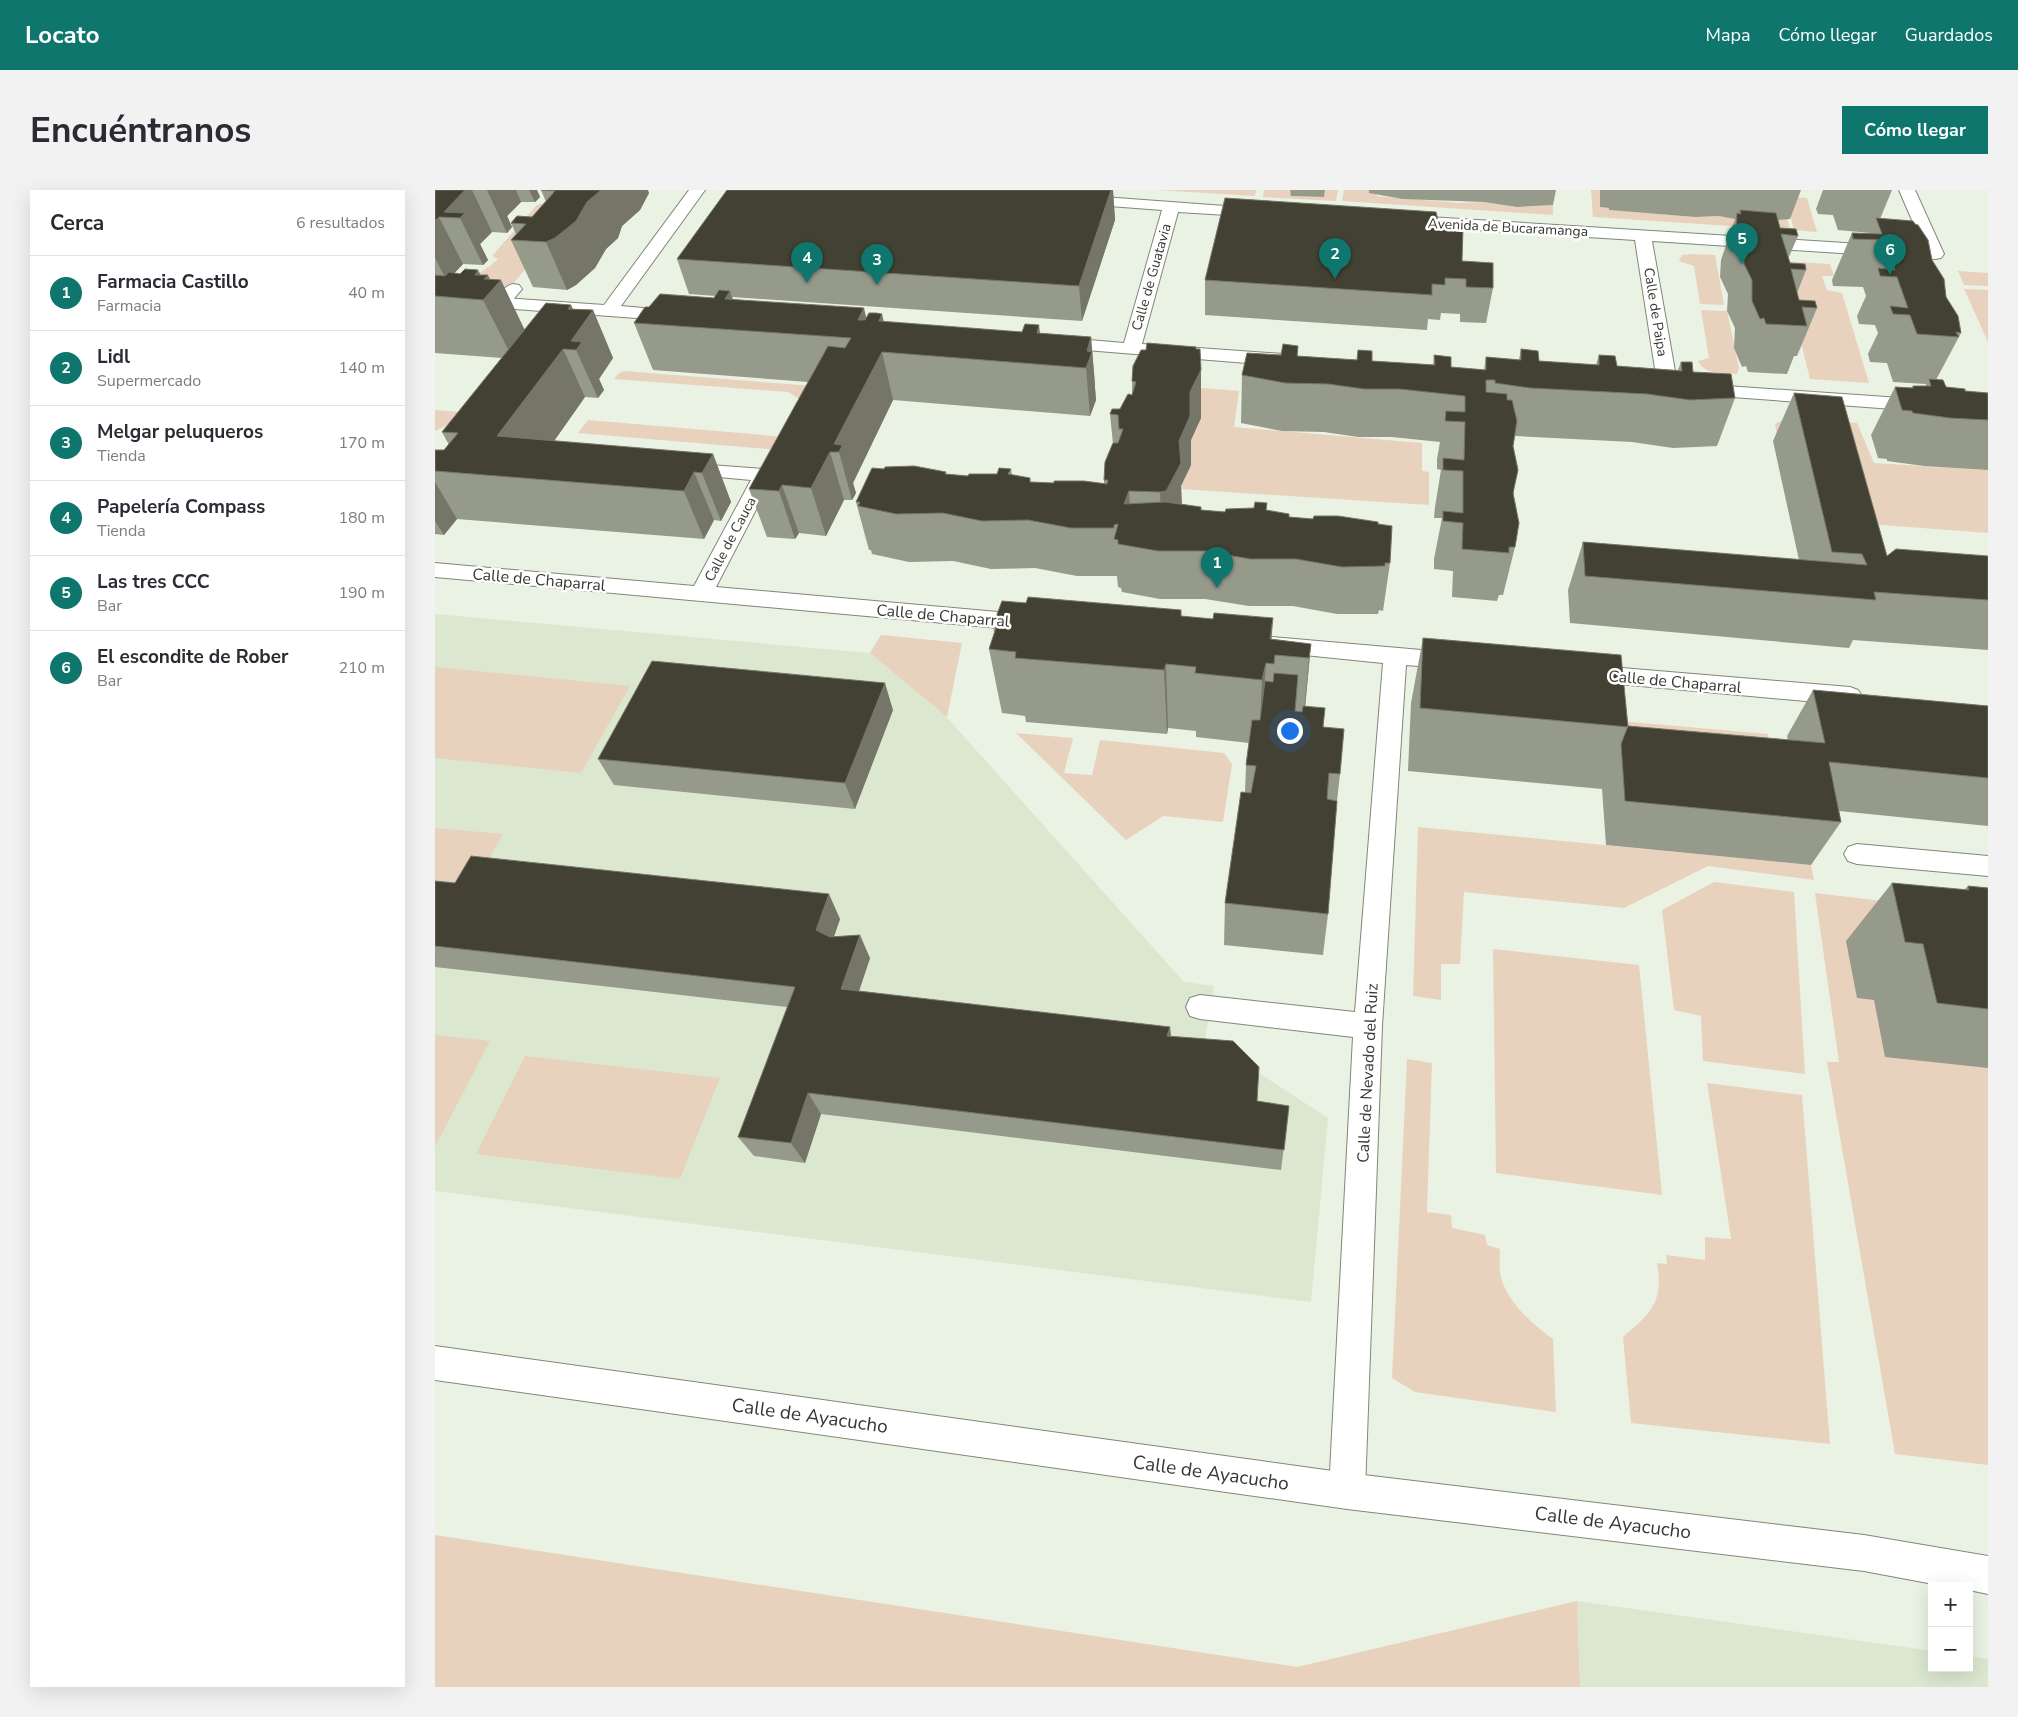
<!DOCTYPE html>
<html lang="es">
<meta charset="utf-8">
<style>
:root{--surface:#fff;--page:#f2f2f3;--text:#2b2b33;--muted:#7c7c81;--line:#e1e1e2;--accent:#0f766e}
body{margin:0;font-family:"Nunito Sans",sans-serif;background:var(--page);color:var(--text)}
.controls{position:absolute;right:15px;bottom:15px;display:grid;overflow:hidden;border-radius:0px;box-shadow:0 5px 20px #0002}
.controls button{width:45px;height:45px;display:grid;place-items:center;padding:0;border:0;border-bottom:1px solid var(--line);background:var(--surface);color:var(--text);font:25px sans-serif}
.you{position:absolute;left:854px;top:540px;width:18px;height:18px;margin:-12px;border:4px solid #fff;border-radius:50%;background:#1a73e8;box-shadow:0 0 0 8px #1a73e833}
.badge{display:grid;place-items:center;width:32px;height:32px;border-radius:50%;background:var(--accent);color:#fff;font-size:16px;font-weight:700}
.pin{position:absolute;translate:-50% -41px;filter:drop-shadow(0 1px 2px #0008)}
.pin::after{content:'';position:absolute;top:26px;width:18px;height:15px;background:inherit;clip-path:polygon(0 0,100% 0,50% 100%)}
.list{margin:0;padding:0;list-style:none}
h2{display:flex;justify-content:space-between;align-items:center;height:65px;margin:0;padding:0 20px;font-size:21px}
h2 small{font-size:16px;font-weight:400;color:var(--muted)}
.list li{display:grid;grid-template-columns:32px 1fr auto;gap:15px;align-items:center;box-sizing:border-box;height:75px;padding:0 20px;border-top:1px solid var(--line)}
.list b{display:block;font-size:19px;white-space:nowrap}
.list p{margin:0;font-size:16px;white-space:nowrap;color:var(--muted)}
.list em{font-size:16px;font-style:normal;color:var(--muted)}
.map{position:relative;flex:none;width:1553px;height:1497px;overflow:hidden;border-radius:0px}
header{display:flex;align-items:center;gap:30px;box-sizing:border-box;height:70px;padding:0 25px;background:var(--accent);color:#fff}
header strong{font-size:24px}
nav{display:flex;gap:28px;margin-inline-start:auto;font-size:18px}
.intro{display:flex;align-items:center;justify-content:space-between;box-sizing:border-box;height:120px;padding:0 30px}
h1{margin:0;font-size:35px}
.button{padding:12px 22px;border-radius:0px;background:var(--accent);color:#fff;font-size:18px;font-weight:700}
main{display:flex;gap:30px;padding:0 30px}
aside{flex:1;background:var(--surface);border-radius:0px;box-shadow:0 5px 20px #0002}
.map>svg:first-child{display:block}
.built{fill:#dce7d0}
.green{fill:#e8d2bd}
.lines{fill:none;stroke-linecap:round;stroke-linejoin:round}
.pedestrian-casing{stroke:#808779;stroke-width:2}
.minor-casing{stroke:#808779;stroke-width:2}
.secondary-casing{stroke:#808779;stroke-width:2}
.pedestrian{fill:#fff;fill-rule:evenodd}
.minor{fill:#fff;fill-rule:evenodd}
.secondary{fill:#fff;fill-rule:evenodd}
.wall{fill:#969a8b}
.shaded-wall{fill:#757668}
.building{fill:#434133;stroke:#757668}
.labels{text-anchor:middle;stroke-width:5;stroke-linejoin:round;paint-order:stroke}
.far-street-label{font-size:14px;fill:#363833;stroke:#fff}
.street-label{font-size:16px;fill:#363833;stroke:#fff}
.near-street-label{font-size:19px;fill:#363833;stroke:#fff}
</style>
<header>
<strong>Locato</strong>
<nav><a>Mapa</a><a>Cómo llegar</a><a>Guardados</a></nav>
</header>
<div class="intro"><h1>Encuéntranos</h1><a class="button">Cómo llegar</a></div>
<main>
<aside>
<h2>Cerca<small>6 resultados</small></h2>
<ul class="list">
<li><span class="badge">1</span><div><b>Farmacia Castillo</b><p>Farmacia</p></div><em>40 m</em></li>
<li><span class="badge">2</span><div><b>Lidl</b><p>Supermercado</p></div><em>140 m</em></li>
<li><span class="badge">3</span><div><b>Melgar peluqueros</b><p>Tienda</p></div><em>170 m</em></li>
<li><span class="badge">4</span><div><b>Papelería Compass</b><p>Tienda</p></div><em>180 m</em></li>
<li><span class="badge">5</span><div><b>Las tres CCC</b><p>Bar</p></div><em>190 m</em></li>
<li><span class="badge">6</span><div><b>El escondite de Rober</b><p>Bar</p></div><em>210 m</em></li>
</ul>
</aside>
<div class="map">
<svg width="1553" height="1497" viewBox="0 0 1553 1497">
<rect width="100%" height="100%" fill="#eaf2e3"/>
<path class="built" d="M0,424L456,465L749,792L779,796L769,856L784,857L893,928L876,1112L0,1001Z
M1142,1411L1497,1461V1478H1534V1466L1553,1469V1497H1145Z"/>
<path class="green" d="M159,0L75,97L34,94C43,81 52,80 63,69L57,66L102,15Z
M724,0H821L820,6Z
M829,0H854L857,6L889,7L890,0H903L901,11L828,7Z
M909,0H934L942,4V6L1025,13L1049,12L1082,17L1118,15V25L907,11Z
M1156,0H1186L1165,17L1174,18V20L1260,27L1284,26L1319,31L1352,29L1355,40L1158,27Z
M1329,5L1372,8L1382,42L1359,40L1353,16Z
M1257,64L1280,65L1289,115L1265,114L1259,76L1244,71L1247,65Z
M1346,71L1395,74L1399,86H1387L1392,100L1407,103L1434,193L1375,189Z
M1523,81L1553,83V96L1529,95Z
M1529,99L1553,100V152Z
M1266,120L1292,121L1304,178L1302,184C1288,183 1270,185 1263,171L1274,168Z
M189,181L378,196L374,215L353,202L179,189L183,184Z
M702,193L804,201L799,237L987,253V281L994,282V315L745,299L756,275V250L766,228Z
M0,220L24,222L11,236L0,241Z
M1352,228L1422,233L1439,273L1553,280V343L1434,334L1450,394L1425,414L1342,245L1340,234Z
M153,230L363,248L356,261L143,243Z
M446,445L527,453L512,527L435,463Z
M0,477L195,496L146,583L0,568Z
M1162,529L1333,544L1334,554L1163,538Z
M581,543L638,548L629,583L657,585L665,550L789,563L797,574L788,632L728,626L691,650Z
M983,637L1376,675L1379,690L1273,676L1189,718L1029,702L1025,774H1006V810L978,806Z
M0,638L68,644L30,711L0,708Z
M1279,692L1359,702L1370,884L1268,871L1266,826L1239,820L1227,720Z
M1380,703L1473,714L1439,810L1553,878V1275L1460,1264L1392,872H1404Z
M1058,759L1204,775L1227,1005L1061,983Z
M0,845L55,851L0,957Z
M90,866L285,888L245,989L41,964Z
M972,869L997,873L992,1022L1016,1025L1017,1038L1050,1045L1052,1055L1065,1059C1065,1066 1064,1075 1065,1082C1069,1110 1097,1134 1118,1149L1121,1222L980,1202L957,1188Z
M1272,893L1367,905L1395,1254L1196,1233L1188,1147C1216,1123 1229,1112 1222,1073L1232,1074L1231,1065L1270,1070V1047L1296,1049Z
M0,1345L862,1477L1142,1411L1145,1497H0Z"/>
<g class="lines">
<defs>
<path id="pedestrian" d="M78,94L84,95L87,99L72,117H60L57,113C63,105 69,96 78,94Z"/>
<path id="minor" d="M254,0H270L186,116L242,121L248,122L251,126L248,130L242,131L0,113V103L169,115Z
M1464,0H1480L1509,64L1506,68L1500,69L1217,51L1243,198L1240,202H1226L1223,198L1200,50L978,36L972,34L970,31L972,28L978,26L1489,58Z
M641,5L831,19L833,22L831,25L825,27L743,22L707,154L848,164L855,166L857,170L855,174L848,176L613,157L610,153L613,149L619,147L689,153L727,20L635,13L633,10L635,7Z
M1263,194L1553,214V226L1256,204L1253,200L1256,196Z
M248,273L329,279L336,281L339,285L281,397L598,425L606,428L609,433L606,438L598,441L0,387V373L259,396L316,290L241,283L238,279L241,275Z
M837,447L1021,463L1029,465L1033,471L1029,477L1021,479L971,475L947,836L930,1301L925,1314L912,1319L899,1314L894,1301L918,847L765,829L755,826L751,817L755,808L765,805L920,822L948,473L829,461L826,455L829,449Z
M1151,475L1415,497L1423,500L1427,506L1423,512L1415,515L1151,491L1143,489L1139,483L1143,477Z
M1422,654L1553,666V686L1422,674L1413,671L1409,664L1413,657Z"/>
<path id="secondary" d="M0,1156L912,1283L1429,1345L1553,1366V1404L1534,1400V1396H1509L1429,1381L912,1319L0,1190Z"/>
</defs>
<use href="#pedestrian" class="pedestrian-casing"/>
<use href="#minor" class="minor-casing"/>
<use href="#secondary" class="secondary-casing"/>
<use href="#pedestrian" class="pedestrian"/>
<use href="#minor" class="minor"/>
<use href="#secondary" class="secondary"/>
</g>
<path class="wall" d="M0,0H102L105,7L100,12H86L72,26L77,37L72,43L57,42L45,54L53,70L48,75L28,74L19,83L46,85L54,89L90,140L136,115L138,119L158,120L178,168L164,189L169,200L163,208L150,207L119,251L278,264L296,312L286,331L279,330L269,349L22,329L9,345L0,344V260H9L14,255L7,242L67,168L0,163Z
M106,0L214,3L205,20L187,36L183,48L171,59L160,78L141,95L132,100L98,97L76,50L81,44L76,33L97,27L111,12Z
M292,0H678L680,30L647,131L297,107L298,109L431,128L449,132L656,147L660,195V198L661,210L655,226L458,210L418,293L421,303L419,307L417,310H409L391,346L364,343L360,349L332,347L314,299L373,192L218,180L199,133L214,117L279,108L281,106L254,104L242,69Z
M855,0H890L889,7L856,6Z
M934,0H1121L1118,15L1082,17L1049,12L968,9L934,3Z
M1165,0H1366L1355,29L1343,30L1345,38L1363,46L1353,69L1355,73L1371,80L1362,103L1364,110L1382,118L1362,166H1359L1352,184L1313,182L1311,176L1307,177L1299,158L1300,138L1292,121L1293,104L1285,87L1286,70L1300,29L1284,26L1260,27L1174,20V18L1165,17Z
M1388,0H1457L1445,29L1497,70L1511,107L1526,143L1501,190L1511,197L1530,201L1553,203V280L1489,276L1452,271V269L1443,268L1436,245L1460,197L1477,198L1478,196H1491V194L1458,192L1452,173L1435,172L1433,164L1443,143L1440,135L1424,134L1422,126L1431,106L1428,97L1398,96L1397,90L1417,43L1435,44V43L1403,40L1398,25L1383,24L1381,19Z
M1003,31L1015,37L1027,71L1058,98L1051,133L1025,132V124L1006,123L1005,130L993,129L992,140L770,125V90Z
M863,156V166L998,175L999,165L1016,177L1049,180L1051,167L1084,170L1086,159L1104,171L1161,175L1164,165L1182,176L1243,180L1246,172L1258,182L1300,208L1282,256L1238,258L1197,252L1080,246L1078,256L1080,357L1068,405H1064L1062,411L1017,407L1018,381L999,379V369L1007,328H999L1000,317L1006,280L1002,279V269L1005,252L957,247H923L889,242L847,241L806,233L807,185Z
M698,176L766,228L756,250V275L746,296L747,314L766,317V320L790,322L831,320L854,327L943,334L955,373L948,421L944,420L943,424H902L858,416H814L770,409H725L687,402L686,398L683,397L682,386H642L600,378L556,379L518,371L474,372L437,364L436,360H434L421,312L449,279L533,286L562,284L576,279L577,285L595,292L619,293L669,294V290L678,254L675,224L685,219L697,205V191Z
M1359,203L1452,366H1553V460L1418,450L1414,458L1135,433L1133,400L1148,352L1364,370L1338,251Z
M591,413L746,420V426L837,449L876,454L870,516L888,537L905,584L902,611L893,724L888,765L789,755L790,713L810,602L811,575L814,553L761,547V541L733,538L732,544L591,532L590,526L567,523L554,459L559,443L558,435Z
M988,448L1193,536L1353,550L1352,546L1378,500L1553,516V636L1404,621L1406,632L1376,675L1171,655L1167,599L973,581L976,513Z
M458,520L420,619L179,595L163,569Z
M0,691L405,729L399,746L435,768L424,801L735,837L736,847L822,911L854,916L846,980L386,924L370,973L319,966L303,947L352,817L0,777Z
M1457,693L1529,700L1533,696L1553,698V878L1450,867L1439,810L1422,808L1411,751Z"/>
<path class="shaded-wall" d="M30,0H37L57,42L45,54L53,70L48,75L25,28L9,22Z
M52,0H81L86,12L72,26L77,37L72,43Z
M94,0H102L105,7L100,12Z
M165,0H213L214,3L205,20L187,36L183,48L171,59L160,78L141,95L132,100L111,52Z
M676,0H678L680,30L647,131L644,96Z
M4,27L28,74L12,91L0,68V31Z
M43,80L55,103L49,89L53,85L59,98L66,90L94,149L78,169L48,110L40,85Z
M295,101L308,141L290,109Z
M136,115L146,137L158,120L178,168L164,189L169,200L163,208L141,160L136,151L133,119Z
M429,118L440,166L423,130Z
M447,124L456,163L444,131Z
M604,135L609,175L602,143Z
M656,147L660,195V198L661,210L655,226L651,178L652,161Z
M128,159L150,207L93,288L62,246Z
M447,162L458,210L418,293L421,303L417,310L404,262L399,254Z
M766,180V228L756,250V275L746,296L747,321L727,351L725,302L744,251L755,202Z
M395,262L409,310L391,346L376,298Z
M278,264L296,312L286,331L267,283Z
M259,282L279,330L269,349L249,301Z
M0,292L22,329L9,345L0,331Z
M347,295L364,343L360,349L344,301Z
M694,301L697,349L689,314Z
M838,428L835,474V449Z
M876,454L870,518L868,532L874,468Z
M831,473L827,538L824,554L827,490Z
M731,474L733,538L732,544L729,480Z
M450,493L458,520L420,619L410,593Z
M394,704L405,729L393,764L381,740Z
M425,745L435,768L417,822L406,799Z
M735,837L737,859L732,846Z
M373,903L386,924L370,973L356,953Z"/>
<path class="building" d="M0,0H30L9,22L30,23L25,28L4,27L0,31Z
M106,0H165V1L152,12L141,31L120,48L111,52L76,50L91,34L76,33L82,26L97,27L120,1Z
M292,0H676L644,96L242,69Z
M790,8L1001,22L1003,31H1015V37L1028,38L1027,71L1058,73V98L1031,97V89L1010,88V95L997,94V105L770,90Z
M1305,20L1341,23L1345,38L1361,39L1363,46L1346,44L1355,73L1370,74L1371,80L1356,79L1364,110L1380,111L1382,118L1367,117L1372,136L1331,134L1329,128L1325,129L1317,111V90L1309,74L1310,57L1301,40L1302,23L1306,24Z
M1441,28L1478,31L1480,34L1483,35L1493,50L1497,70L1509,89L1511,107L1523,126L1526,143L1521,142L1524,147L1482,144L1475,125L1458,124L1455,116L1473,118L1462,87L1445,86L1443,78L1460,80L1449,50L1418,49L1417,43L1447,44Z
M30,79L43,80L40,85H53L49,89L66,90L48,110L0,106V85L10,86L14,82L25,84Z
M284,100L295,101L290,109L429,118L423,130H430L434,123H441L447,124L444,131L587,142L590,134L604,135L602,143L656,147L652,161L657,162L651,178L447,162L399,254L407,255L406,258L404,262H395L376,298L347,295L344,301L314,299L393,156L410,158L416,148L199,133L210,117H214L225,104L279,108Z
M111,113L136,115L133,119L158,120L136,151L147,152L141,160L128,159L62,246L278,264L267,283L259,282L249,301L0,281V260H9L23,243L7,242Z
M712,153L761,157V159H765L766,180L755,202V226L744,251L746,273L731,301L725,302L694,301L689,314L730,312L766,317V320L790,322L791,319L819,318L820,312L832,313L831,320L854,324V327L878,329L879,326H903L943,332V334L957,336L955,373H950V376L907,377L861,369H815L770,361H723L683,354V350L679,349L683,334L679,335V338H636L593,330L547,331L508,323L461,324L423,316L425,312H421L437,278L449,279L450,277L479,276L511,282L510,284L533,286L534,284H562L564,278L576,279L573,284L595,288V292L619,293V291H649L672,294L673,290H669L670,272L678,253H683L688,239H684L683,225L675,224L677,219H685L693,204L697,205L701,192L697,191L698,176L706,160H711Z
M848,154L863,156L862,166L922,170L923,160L937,161V171L1000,175L999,165L1016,167V177L1051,180V167L1086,170V159L1103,161L1104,171L1164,175V165L1180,166L1182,176L1247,181L1246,172H1257L1258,182L1296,184L1300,208L1255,210L1212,204L1095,198L1060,193V190H1051V202L1072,204V210H1077L1082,231L1078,256L1083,280L1078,303L1084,333L1080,357H1074V363L1027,359L1028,333L1008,331V321L1028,323V281L1008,280V268L1029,270L1030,232L1010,231L1011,221L1030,222V206L964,199H929L893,194L850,193L807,185L812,163L846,165Z
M1494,189L1508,190L1511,197L1530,199V201L1553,203V230L1515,228L1478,223L1477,221L1467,220L1460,197L1478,198V196H1496Z
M1359,203L1407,207L1452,366L1461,359L1553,366V410L1439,402L1441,410L1150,386L1148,352L1432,375L1427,364L1397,362Z
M593,407L746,420V426L778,429L779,423L838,428L835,449L876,454L874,468L840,465L839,474L831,473L827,490L760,483L761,477L731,474L729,480L580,468L581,462L554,459L562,435H558L567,411L591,413Z
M988,448L1186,465L1193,537L985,518Z
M217,471L450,493L410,593L163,569Z
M839,483L863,485L860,521L867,522L868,516L890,518L888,537L909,539L905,584L894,583L892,609L902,611L893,724L790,713L806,602L816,603L821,576L811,575L817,530H825L830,491L838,492Z
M1378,500L1553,516V588L1394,572L1406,632L1190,611L1186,554L1193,536L1390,553Z
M36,666L394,704L381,740L395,747L425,745L406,799L735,837L732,846L798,851L824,877L822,911L854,916L849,960L373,903L356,953L303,947L360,797L0,756V691L20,693Z
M1457,693L1534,700L1533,696L1553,698V819L1502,813L1488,754L1470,752Z"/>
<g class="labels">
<g class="far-street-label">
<text transform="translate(1073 37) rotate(3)" y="5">Avenida de Bucaramanga</text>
<text transform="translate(716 87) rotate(-74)" y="5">Calle de Guatavia</text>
<text transform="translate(1221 122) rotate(81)" y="5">Calle de Paipa</text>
<text transform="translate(295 349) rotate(-62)" y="5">Calle de Cauca</text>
</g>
<g class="street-label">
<text transform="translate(104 389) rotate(5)" y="6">Calle de Chaparral</text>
<text transform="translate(508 425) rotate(5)" y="6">Calle de Chaparral</text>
<text transform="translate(1240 491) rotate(5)" y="6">Calle de Chaparral</text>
<text transform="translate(932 883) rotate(-87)" y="6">Calle de Nevado del Ruiz</text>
</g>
<g class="near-street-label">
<text transform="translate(375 1225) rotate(8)" y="7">Calle de Ayacucho</text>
<text transform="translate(776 1282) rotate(8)" y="7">Calle de Ayacucho</text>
<text transform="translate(1178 1332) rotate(7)" y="7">Calle de Ayacucho</text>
</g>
</g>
</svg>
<div class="controls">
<button>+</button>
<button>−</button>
</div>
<div class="you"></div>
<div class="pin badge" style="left:782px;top:398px">1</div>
<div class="pin badge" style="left:900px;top:89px">2</div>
<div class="pin badge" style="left:442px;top:95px">3</div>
<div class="pin badge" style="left:372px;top:93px">4</div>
<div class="pin badge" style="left:1307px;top:74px">5</div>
<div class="pin badge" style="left:1455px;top:85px">6</div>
</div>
</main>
